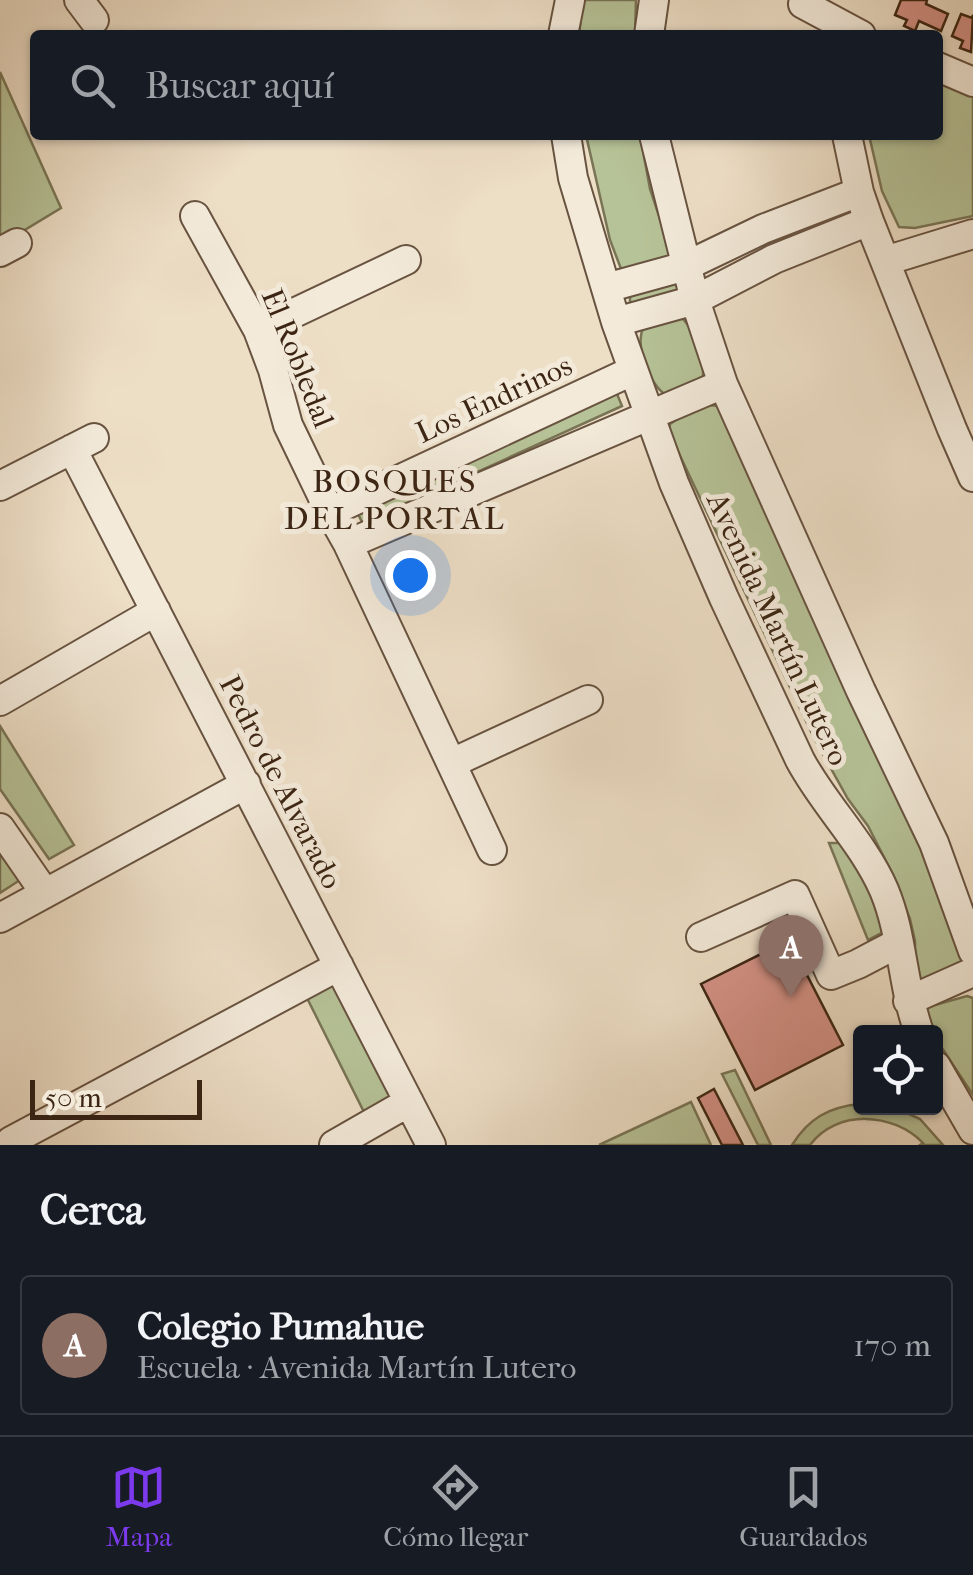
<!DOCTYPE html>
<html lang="es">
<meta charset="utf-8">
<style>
:root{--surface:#171b24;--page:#20242c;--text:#f1f3f6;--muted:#9ea1a6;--line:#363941;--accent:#7c3aed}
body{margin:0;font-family:"IM FELL French Canon",serif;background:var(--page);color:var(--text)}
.controls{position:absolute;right:30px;bottom:30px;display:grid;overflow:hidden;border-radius:10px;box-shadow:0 2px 8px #0004}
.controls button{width:90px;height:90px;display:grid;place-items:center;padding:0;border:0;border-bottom:2px solid var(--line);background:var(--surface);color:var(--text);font:50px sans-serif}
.scale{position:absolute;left:30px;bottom:25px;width:172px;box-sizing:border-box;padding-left:10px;border:5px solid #3c2513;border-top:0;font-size:28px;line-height:35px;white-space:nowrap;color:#3c2513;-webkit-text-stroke:8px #f3eada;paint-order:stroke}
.you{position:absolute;left:410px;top:575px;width:35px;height:35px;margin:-25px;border:8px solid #fff;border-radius:50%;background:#1a73e8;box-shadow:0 0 0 15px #1a73e833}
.badge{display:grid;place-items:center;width:65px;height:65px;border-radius:50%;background:var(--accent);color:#fff;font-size:32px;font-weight:700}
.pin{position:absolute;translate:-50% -82px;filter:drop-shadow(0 2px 5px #0008)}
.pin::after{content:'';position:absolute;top:52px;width:35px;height:30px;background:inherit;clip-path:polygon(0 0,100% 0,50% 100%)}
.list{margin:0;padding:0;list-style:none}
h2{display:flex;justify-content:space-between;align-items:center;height:130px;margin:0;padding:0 40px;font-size:42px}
h2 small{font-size:32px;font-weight:400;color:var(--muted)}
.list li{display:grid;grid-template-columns:65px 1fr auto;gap:30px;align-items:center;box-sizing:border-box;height:140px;margin:0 20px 20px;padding:0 20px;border:2px solid var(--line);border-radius:10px}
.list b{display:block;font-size:38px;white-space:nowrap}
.list p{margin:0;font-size:32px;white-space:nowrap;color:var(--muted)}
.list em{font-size:32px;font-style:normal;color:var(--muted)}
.icon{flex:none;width:55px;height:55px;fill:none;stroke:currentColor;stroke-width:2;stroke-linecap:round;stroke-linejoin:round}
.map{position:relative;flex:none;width:973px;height:1145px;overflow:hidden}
.search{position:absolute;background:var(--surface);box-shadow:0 2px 8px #0004;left:30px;right:30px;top:30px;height:110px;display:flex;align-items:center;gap:25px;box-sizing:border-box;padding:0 35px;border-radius:10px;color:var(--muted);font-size:38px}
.sheet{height:290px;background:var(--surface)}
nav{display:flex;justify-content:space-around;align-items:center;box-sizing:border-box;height:140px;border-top:2px solid var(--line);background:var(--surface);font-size:28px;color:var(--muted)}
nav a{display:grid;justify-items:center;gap:5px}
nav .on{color:var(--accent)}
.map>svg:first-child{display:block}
.green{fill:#b6c297;stroke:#797455;stroke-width:2.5}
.building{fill:#d49085;stroke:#3c2513;stroke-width:2.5}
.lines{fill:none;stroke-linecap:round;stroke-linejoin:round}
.minor-casing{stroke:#685340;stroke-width:32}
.minor{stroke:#f3eada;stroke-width:28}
.labels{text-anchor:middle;stroke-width:10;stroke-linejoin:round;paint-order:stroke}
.street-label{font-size:30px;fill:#3c2513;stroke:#f3eada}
.neighbourhood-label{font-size:32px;letter-spacing:2.5px;fill:#3c2513;stroke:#f3eada}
</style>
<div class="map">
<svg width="973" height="1145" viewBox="0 0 973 1145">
<rect width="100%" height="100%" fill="#eddec6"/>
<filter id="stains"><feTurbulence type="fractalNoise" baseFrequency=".002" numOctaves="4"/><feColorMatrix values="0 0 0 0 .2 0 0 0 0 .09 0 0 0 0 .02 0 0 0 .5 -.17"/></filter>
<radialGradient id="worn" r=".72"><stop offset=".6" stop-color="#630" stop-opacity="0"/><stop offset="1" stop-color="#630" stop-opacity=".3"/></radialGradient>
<path class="green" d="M583,0H636L635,35H579Z
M0,72L61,208L0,245Z
M938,76L973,90V216L915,228L899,227L882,191L869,135H938Z
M586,135H640L650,189L671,252L670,263L623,274L610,240Z
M677,279L683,291L633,305L630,301V293Z
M677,318L683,319C695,332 704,358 703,376L693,385L667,396C649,384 634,346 644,326Z
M615,389L622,406L363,524L355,508Z
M707,405L719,406L872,733L958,938L962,950L961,967L924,982L918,980L915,975V941L910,919L894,877L868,826L848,799L815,740L673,441L669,430L670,424L685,414Z
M0,726L74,845L49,859L0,789Z
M829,843H849L871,877L885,931L868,940Z
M0,849L20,880L0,893Z
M335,974L399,1100L366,1116L303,990Z
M967,996L973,998V1095L936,1039V1032H931L924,1008Z
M735,1070L771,1145H758L722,1074Z
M691,1102L711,1145H599Z
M860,1104V1108H896L920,1119L943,1145H920L923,1143C893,1112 837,1109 810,1145H792C809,1118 829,1107 860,1104Z"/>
<path class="building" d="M901,0H927L926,4L948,14L941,31L919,21L915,31L904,26L907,20L895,15Z
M961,14L972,18L973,15L971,52L960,48L963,41L952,36Z
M789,940L843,1045L755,1090L701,984Z
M714,1089L743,1145H722L698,1098Z"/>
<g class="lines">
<defs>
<path id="minor" d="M79,0L94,20
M803,4L861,35
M563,35L570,0
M649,35L654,0
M938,67L973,82
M566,135L573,178L616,322L674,483L724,598L800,760C824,805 863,842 884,890C903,935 902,986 919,1032
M654,135L695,300L723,384L861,691L934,843L973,951
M847,135L859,192L869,221L952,429L973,477
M195,216L258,330L273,370L288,425L330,512L348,544L492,850
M0,252L17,243
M885,261L973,234
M606,288L686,266L763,229L859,192
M616,322L695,300L774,259L869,221
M258,330L406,260
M72,449L431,1145
M0,486L94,438
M330,512L632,371
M348,544L723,384
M0,701L156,611
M452,763L588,700
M0,828L45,893
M0,918L246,784
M701,937L795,895L831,975L858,964L898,943
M908,1001L973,972
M936,1066L973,1130
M11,1141L339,966
M334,1145L409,1102"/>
</defs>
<use href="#minor" class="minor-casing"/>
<use href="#minor" class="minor"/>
</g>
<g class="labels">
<g class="street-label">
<text transform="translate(298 358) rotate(68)" y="10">El Robledal</text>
<text transform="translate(494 399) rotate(-25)" y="10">Los Endrinos</text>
<text transform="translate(778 629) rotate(65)" y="10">Avenida Martín Lutero</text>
<text transform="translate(281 782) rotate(63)" y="10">Pedro de Alvarado</text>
</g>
<g class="neighbourhood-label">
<text x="395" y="492">BOSQUES<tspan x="395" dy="37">DEL PORTAL</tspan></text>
</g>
</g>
<rect width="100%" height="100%" filter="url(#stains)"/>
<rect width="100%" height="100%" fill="url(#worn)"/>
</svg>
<div class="controls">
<button><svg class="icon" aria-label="locate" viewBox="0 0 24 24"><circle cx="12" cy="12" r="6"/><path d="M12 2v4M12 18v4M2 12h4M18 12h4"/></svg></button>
</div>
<div class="scale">50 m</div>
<div class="you"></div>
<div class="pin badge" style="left:791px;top:997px;background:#8d6e63">A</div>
<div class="search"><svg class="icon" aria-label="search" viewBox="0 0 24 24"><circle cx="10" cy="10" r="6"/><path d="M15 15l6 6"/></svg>Buscar aquí</div>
</div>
<section class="sheet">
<h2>Cerca<small></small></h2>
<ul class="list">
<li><span class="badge" style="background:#8d6e63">A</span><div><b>Colegio Pumahue</b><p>Escuela · Avenida Martín Lutero</p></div><em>170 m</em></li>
</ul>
</section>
<nav>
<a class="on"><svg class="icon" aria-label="map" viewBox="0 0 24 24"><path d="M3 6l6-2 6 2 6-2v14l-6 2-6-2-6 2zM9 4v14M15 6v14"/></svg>Mapa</a>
<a><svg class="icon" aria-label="directions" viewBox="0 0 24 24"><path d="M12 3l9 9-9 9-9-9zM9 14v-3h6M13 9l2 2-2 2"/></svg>Cómo llegar</a>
<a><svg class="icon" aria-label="saved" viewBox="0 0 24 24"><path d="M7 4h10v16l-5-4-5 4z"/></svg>Guardados</a>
</nav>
